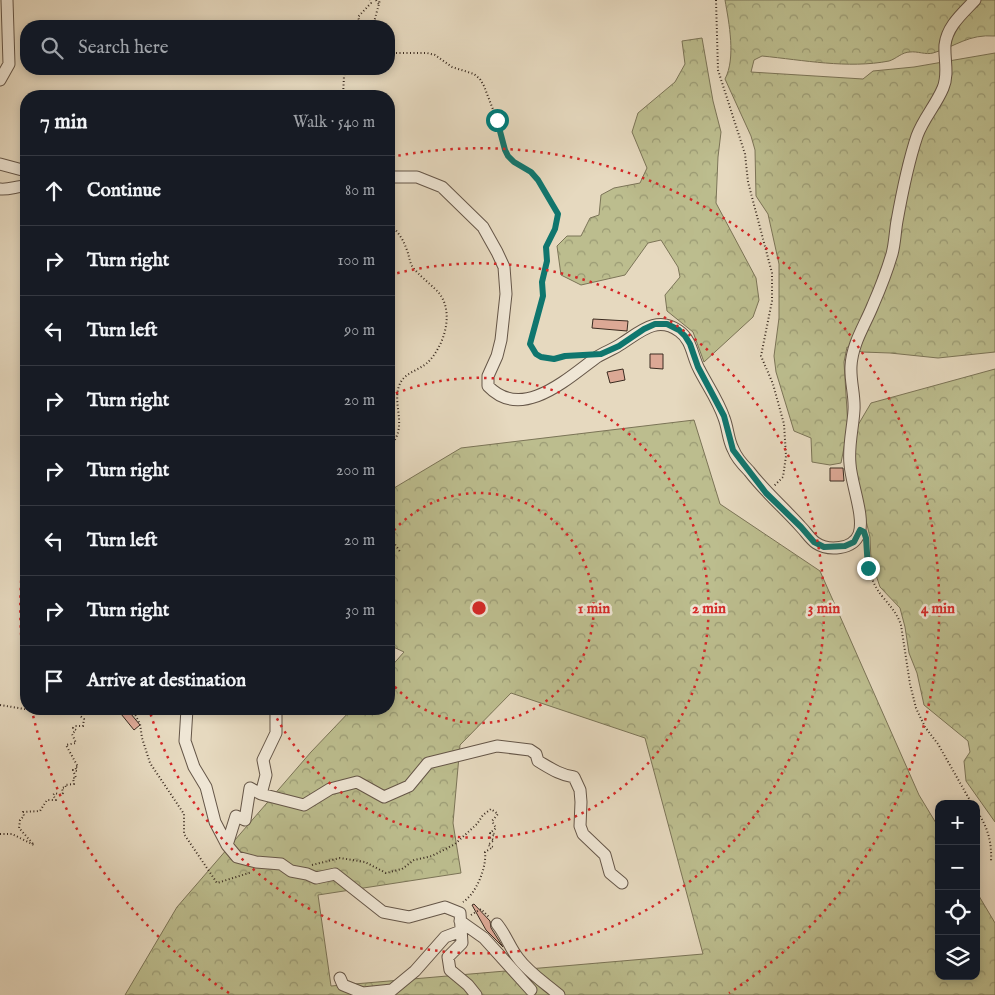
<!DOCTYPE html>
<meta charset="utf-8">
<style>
:root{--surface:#171b24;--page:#20242c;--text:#f1f3f6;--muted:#9ea1a6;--line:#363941}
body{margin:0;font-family:"IM FELL English",serif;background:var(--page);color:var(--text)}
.controls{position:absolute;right:15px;bottom:15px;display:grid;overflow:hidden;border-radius:10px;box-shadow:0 2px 8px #0003}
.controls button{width:45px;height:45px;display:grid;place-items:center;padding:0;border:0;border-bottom:1px solid var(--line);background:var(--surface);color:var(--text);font:25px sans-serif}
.stop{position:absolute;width:15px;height:15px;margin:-11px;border:4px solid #0f766e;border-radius:50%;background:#fff}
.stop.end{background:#0f766e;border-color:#fff;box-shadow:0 1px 5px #0008}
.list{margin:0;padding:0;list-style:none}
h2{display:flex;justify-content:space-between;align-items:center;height:65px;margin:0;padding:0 20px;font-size:21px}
h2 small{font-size:16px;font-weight:400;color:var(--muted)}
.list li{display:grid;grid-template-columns:32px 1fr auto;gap:15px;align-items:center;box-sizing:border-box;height:70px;padding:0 20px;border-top:1px solid var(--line)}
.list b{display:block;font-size:19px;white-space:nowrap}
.list em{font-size:16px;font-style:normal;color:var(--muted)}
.icon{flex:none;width:28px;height:28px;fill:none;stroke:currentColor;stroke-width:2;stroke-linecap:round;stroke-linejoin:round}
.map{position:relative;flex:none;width:995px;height:995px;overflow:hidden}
.search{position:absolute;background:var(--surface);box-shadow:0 2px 8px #0003;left:20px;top:20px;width:375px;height:55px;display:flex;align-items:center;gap:12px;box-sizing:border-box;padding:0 18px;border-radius:20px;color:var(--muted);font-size:19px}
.panel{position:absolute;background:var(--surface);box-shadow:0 2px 8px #0003;left:20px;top:90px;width:375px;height:625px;border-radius:20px}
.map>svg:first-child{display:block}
.forest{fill:url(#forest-crowns);stroke:#7b7457;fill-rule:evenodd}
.building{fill:#dca895;stroke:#3a2b20}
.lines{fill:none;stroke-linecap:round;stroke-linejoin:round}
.minor-casing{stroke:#655648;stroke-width:13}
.path{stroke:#3a2b20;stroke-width:2;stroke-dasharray:1 2.5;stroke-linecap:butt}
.minor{stroke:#efe6d5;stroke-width:11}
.route{stroke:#0f766e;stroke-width:6}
.ring{fill:none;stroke:#d62828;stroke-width:2.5;stroke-dasharray:2.5 5}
.centre{fill:#d62828;stroke:#efe6d5;stroke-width:2.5}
.ring-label{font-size:15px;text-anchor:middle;font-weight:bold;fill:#d62828;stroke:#efe6d5;stroke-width:5;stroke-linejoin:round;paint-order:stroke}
</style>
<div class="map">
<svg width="995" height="995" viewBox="0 0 995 995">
<defs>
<pattern id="forest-crowns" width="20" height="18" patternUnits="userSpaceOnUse" patternTransform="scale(1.25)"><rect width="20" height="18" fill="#bcbd8e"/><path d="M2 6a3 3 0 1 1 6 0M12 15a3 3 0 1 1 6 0" fill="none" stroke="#9a9a74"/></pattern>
</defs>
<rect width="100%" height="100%" fill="#e6d9bf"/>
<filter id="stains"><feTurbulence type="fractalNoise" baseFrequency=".004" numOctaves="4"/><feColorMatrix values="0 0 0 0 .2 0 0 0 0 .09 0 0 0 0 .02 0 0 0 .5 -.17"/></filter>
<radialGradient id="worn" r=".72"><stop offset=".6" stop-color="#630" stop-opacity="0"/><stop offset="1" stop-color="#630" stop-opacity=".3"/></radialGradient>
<path class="forest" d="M725,0H995V36C968,34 957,46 933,53C926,55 917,51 910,52C902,52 896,59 889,61C848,69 803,60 762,56L754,60L751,72L863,79L873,71L914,67L995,53V352L938,358L890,353L862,352L847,347L844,362L848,427L841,463L830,465L812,462L811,438L794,431L776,372L774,356L779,318V264L768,214L756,196L755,150L751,136L725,79C736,58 729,23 725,0Z
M702,38L713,101L721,132L718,157L716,203L756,278L759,300L753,317L704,362L693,332L667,311L665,295L680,277L678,267L661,240L648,243L625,275L581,285L561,275L557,246L567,236H581L590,218L599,215L601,195L614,188L640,183L647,168L632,132L638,113L675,82L685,64L682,41Z
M995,369V822L966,781L964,761L970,752L968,741L924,705L917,673L909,653L905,627L900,608L880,587L871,560L870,537L856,480L853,450L858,425L871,403Z
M694,420L720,504L820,571L919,795L939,828V976H976V891L995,923V995H125L177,907L311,752L352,709H389V669L404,652L389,645V491L461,448ZM511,693L645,738L703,954L331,986L318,895L461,873L453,823L460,745Z"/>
<path class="building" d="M593,319L628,321L627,331L592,328Z
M650,354H663V369L650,368Z
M623,369L625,380L610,383L607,372Z
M830,468H843L844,481H830Z
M117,709H138L131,714L140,725L134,730Z
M474,904L490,921L491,928L503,947L486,930L472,905Z"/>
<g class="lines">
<defs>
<path id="minor" d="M0,80L9,64L7,0
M0,164L26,171
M389,177H417L442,187L483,227L497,252L504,267L506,294L501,340L497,356L488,376V386C522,422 568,378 597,357C605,352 614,349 621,344C640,332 657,315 679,331C692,340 692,356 699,369C707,385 718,400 724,418C728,428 728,440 733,449C736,457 743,465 749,471C765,492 784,508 801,527C806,532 810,539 816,543C828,551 853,550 859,534C865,517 851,483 850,464C848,446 853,428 854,410C855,395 850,381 851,366C852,344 865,325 873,305C880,289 887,271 892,254C895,243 895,232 897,221C902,193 908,163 917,136C923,119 936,105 943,88C949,74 944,59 945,45C947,26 963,13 975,0
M0,189C9,190 17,186 26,186
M187,709L185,741L194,767L206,787L215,822L227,845L237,857L256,862L281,864L291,871L307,874L316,878L335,874L383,912L409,917L445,907L460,913L462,943L448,957L450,970L468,985L476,995
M261,794L266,775L263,760L276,733V709
M227,845L236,816L245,820L250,788L261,794L304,805L330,789L357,782L384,797L409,786L428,763L497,746L530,750L536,754L538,761C550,768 560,775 574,777L580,790L581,802L580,826L583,834L605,855L610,873L622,883
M460,921L484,938L531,990
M497,924C506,935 510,948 518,958C529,973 545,983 559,995
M340,978L343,985L363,993L392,990L415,971L445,937L461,931"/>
</defs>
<use href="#minor" class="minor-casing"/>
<path class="path" d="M376,0L379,4
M716,0L718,70L745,154L748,182L772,273V301L761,356L773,384L784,424L786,456L783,477L774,486
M361,26L358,17L371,3L370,0
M373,26L380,0
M389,53H427L435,55L452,67L474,74L480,79L484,86L497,120L508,156L513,162L531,172L538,179L558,214L555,229L546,247L547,261L542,282L543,296L541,309L532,337L530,343L532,348L536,354L547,359L581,355
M343,96L344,76L346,69
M389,223C396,230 403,238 406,248C409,254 409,260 412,266C419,276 431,284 439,293C454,312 445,343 430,360C421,371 404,371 399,386C392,406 409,428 389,447
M389,536L401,553
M866,543C867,562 869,580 882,596C890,606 897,613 901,625L910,684L916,708L925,727L938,744L972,804
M0,705L55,714L68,709
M132,709L140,724L142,738L150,763L184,814V834L217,883L252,872
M976,810C988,827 992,842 991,862
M0,834H12L34,845L19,828L20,820L24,816L23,812L40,811L47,800H56L53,795L55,793L61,795L63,793L62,788L66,787L65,785L74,784L73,778H76L73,770L77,771L75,767H78L66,745L76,743L72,734L76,730L73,728L75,726H83L84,719L79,715L80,709
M312,865L340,858L365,862L386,873L402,869L414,860L432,856L455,844L477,824L483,815L491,809L498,814L492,821L496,828L490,833L495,834L490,838L494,840L488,845L493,847L485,852C487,867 476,894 463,902
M471,915L481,909L489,917"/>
<use href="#minor" class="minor"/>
</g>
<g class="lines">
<path class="route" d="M497,120L505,150L508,156L514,162L531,172L538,180L558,214L555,229L546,247L547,261L542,282L543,296L530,344L536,354L541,357L554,359L565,356L601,354L619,346L644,329L655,324H667L679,330L685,336L690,344L698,367L724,416L733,450L766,493L801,527L814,542L824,547L845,546L854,542L860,530L864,532L866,538L868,568"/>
</g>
<g class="ring">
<path d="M389 536A115 115 0 1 1 389 680"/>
<path d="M389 396A230 230 0 1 1 272 709"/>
<path d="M390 275A345 345 0 1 1 149 709"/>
<path d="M229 993A459 459 0 0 1 32 711M26 680A459 459 0 0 1 26 536M391 157A459 459 0 0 1 729 993"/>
</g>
<circle cx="479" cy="608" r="8" class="centre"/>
<g class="ring-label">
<text x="594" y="613">1 min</text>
<text x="709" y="613">2 min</text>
<text x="824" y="613">3 min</text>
<text x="938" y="613">4 min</text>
</g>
<rect width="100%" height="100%" filter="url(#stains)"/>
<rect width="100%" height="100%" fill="url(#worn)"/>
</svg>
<div class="controls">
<button>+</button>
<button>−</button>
<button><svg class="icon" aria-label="locate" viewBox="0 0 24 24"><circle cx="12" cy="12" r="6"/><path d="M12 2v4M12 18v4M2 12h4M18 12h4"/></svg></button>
<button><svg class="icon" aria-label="layers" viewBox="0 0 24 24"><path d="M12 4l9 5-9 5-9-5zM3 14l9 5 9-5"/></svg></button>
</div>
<div class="stop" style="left:497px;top:120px"></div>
<div class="stop end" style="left:868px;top:568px"></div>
<div class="search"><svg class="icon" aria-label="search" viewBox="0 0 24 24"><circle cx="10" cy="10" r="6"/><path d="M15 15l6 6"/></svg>Search here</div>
<section class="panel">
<h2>7 min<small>Walk · 540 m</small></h2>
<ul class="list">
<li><svg class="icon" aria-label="ahead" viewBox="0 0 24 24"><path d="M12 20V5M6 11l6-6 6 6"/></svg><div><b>Continue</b></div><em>80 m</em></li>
<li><svg class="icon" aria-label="right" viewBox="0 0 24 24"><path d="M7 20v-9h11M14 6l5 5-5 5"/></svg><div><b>Turn right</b></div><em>100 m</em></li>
<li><svg class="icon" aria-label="left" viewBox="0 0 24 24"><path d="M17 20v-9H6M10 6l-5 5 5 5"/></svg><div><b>Turn left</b></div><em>90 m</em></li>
<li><svg class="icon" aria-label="right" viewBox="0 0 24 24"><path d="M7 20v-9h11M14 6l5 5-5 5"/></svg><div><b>Turn right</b></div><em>20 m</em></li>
<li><svg class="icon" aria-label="right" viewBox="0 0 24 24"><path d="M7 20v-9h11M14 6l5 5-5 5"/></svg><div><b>Turn right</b></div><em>200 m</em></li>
<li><svg class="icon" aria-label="left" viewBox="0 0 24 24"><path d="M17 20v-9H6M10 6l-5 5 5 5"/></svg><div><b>Turn left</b></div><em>20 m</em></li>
<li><svg class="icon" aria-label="right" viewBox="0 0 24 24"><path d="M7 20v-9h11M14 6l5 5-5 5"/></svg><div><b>Turn right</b></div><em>30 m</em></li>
<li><svg class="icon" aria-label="arrive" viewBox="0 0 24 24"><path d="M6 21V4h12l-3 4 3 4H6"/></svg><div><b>Arrive at destination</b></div></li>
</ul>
</section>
</div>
